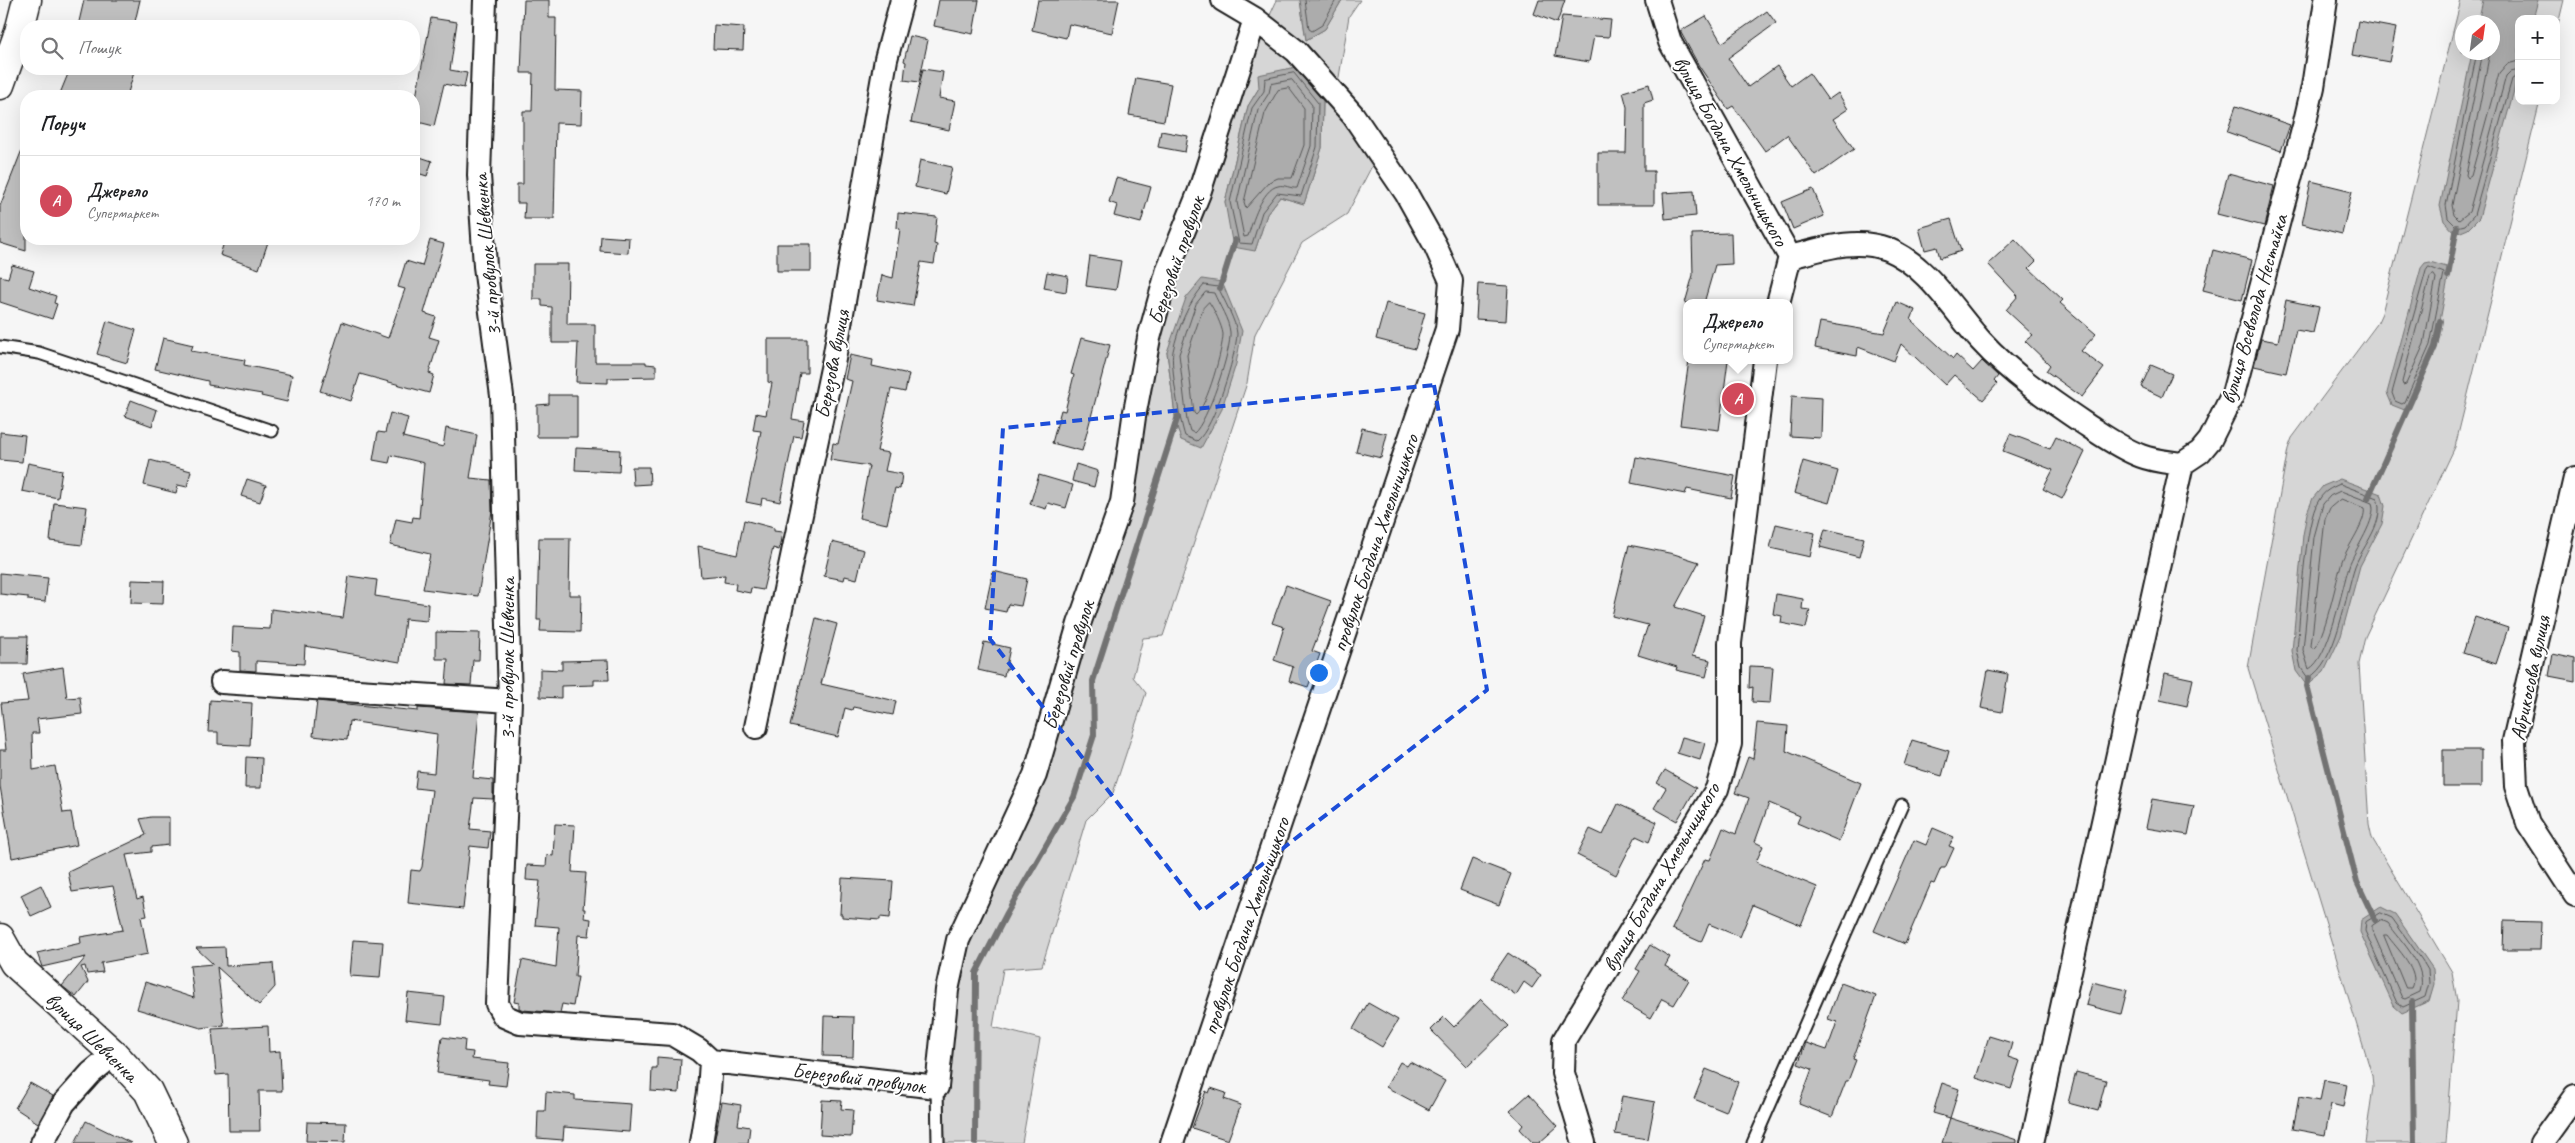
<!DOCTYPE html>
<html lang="uk">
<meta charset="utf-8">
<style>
:root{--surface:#fff;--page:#f6f6f6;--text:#202124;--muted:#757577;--line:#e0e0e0;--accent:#d1495b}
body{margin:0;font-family:Caveat,sans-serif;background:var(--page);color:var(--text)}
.controls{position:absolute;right:15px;top:15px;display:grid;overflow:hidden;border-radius:10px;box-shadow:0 5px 20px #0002}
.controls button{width:45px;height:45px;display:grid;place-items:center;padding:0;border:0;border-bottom:1px solid var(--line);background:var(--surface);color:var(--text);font:25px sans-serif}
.compass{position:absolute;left:2455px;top:15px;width:45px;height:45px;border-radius:50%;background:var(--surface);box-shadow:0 5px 20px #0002;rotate:29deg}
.you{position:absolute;left:1318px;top:672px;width:18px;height:18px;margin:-12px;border:4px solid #fff;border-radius:50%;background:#1a73e8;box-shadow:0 0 0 8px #1a73e833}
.badge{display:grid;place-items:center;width:32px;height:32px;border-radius:50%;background:var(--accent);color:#fff;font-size:16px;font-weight:700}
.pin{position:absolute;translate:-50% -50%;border:2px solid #fff;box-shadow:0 1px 5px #0006}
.popup{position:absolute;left:1683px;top:299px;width:110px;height:65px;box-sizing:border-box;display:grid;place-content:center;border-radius:10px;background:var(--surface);filter:drop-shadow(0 1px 4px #0005);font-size:16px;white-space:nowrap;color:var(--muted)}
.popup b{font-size:19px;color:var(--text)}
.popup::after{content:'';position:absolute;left:50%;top:100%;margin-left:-10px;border:10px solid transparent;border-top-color:var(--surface)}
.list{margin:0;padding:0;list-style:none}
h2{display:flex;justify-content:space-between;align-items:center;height:65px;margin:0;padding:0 20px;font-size:21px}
h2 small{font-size:16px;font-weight:400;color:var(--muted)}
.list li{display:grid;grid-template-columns:32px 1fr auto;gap:15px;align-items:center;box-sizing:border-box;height:90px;padding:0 20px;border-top:1px solid var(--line)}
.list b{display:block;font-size:19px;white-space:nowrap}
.list p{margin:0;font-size:16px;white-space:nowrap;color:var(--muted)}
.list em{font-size:16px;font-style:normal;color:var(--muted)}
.icon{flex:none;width:28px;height:28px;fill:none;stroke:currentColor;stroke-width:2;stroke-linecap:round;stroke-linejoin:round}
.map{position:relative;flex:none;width:2575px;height:1143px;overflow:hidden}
.search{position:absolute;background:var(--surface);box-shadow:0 5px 20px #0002;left:20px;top:20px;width:400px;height:55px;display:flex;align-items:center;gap:12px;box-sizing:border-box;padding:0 18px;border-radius:20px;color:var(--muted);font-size:19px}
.panel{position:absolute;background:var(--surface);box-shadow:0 5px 20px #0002;left:20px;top:90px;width:400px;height:155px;border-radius:20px}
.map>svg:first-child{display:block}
.green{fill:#d6d6d6;stroke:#797979;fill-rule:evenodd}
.water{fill:#acacac;stroke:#727272}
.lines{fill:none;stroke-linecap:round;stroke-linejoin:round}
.shore{stroke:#565656;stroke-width:1}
.stream{stroke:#727272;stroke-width:6}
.building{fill:#c0c0c0;stroke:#1c1c1c}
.lane-casing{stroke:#1c1c1c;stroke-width:15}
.street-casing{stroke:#1c1c1c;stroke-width:26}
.secondary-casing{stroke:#1c1c1c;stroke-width:31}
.lane{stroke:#fff;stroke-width:11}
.street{stroke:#fff;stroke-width:22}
.secondary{stroke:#fff;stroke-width:28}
.marked{fill:none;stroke:#1d4ed8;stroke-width:4;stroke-dasharray:10 6;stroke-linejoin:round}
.labels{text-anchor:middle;stroke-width:4;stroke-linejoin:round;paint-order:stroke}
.street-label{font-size:21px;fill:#1c1c1c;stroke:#fff}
</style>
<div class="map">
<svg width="2575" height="1143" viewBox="0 0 2575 1143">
<rect width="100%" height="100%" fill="#f6f6f6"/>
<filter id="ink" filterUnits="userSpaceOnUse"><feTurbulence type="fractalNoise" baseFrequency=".02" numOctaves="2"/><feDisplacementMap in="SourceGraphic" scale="10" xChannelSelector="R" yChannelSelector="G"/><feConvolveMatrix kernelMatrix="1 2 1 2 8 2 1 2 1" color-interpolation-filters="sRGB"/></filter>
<g filter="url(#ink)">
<path class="green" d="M1277,0H1300L1306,40L1325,29L1342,0H1360L1349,16L1334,108L1373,164L1347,214L1302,243L1255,334L1247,383L1163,636L1143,638L1133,677L1146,693L1113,793L1086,820L1042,966L1003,969L993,1027L1040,1039L1022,1143H945L943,1088L962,942L1040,777L1155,340L1238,84ZM1259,88L1323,101L1322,148L1304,204L1280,197L1267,214L1255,251L1225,202L1248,106ZM1167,352L1181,440L1176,423Z
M2461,0H2564L2556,33V19H2519V101H2540L2455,447L2365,637L2359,664L2369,824L2372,838L2452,972L2457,1001L2446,1143H2365L2373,1087L2372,1075L2248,668L2288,449L2292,438L2377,324L2382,313ZM2462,22H2492V52H2462Z"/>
<path class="water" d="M1300,0H1342L1325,29L1306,40Z
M2483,0H2538L2533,19H2519V72L2479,218L2468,229L2456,234L2444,221L2440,206L2472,53L2492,52V22H2478Z
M1296,67L1323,101L1322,148L1304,204L1280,197L1267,214L1255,251L1233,247L1225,202L1248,106L1259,88L1258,75Z
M2430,262L2450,268L2435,347L2407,411L2392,405L2387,393L2421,268L2425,263Z
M1202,279L1222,282L1242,331L1236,364L1221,411L1201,448L1181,440L1176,423L1167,352L1186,298Z
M2340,479L2381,494L2385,506L2382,524L2360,566L2341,636L2324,672L2307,686L2296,671L2292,651L2303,535L2307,513L2313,498L2323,486Z
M2381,907L2395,914L2433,969L2434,984L2429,1001L2402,1013L2394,1006L2360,932L2361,920Z"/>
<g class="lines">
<path class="shore" d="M1305,0L1309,29L1312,31L1322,25L1336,0
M2477,52L2446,205L2448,218L2457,227L2465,225L2474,215L2512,79L2519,75
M2483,52L2452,205L2454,215L2459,220L2469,212L2506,76L2511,71L2519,69
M2490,52L2466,175L2468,178L2471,176L2499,73L2507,64L2519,61
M1294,73L1318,103L1317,147L1301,196L1277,193L1262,212L1252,244L1239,243L1230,202L1252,108L1264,91L1265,79Z
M1292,80L1312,105L1311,146L1297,188C1291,189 1284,184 1278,186C1262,189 1252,223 1248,236L1244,237L1237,202L1258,110L1269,93L1271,84Z
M1289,88L1304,108V145L1292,178H1278L1269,182L1246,208L1244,202L1265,113L1278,90Z
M2429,267L2444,273L2430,345L2405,402L2402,404L2395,401L2392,393L2426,271Z
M2434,275L2436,278L2424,344L2406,384L2403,385L2402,382L2430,277Z
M1204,285L1218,287C1223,298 1237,323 1237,334C1236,355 1214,428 1197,441L1185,436C1180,422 1170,366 1173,351C1178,328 1188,303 1204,285Z
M1206,292L1214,293C1219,305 1229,320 1230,332C1232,349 1207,423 1194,433L1190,431L1187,421L1179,354L1196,304Z
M1209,302C1214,309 1222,326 1223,334C1223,349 1207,406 1196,415L1194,413L1187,355L1203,308Z
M2340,484L2377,498C2386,522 2363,545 2355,566C2345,595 2337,664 2308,678L2301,668L2297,650C2300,620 2304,521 2319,500C2324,491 2331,488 2340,484Z
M2341,491L2372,503C2378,519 2354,550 2349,566C2342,588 2329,659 2309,669L2303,650L2314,537L2323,504L2330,496Z
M2341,499L2364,508C2367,521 2347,547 2342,561C2337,577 2324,642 2313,649L2311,646L2325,519L2330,508Z
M2381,913L2392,918L2422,960L2428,970L2429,983L2425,997L2403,1007L2397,1003L2365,931L2366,922Z
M2381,920L2388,923C2402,943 2428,966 2420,992L2405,999L2402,998L2372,930V926Z
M2384,935H2387C2397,949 2421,971 2412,988H2406Z"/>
<path class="stream" d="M2448,276L2457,227
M1220,288L1235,240
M2368,498L2435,347L2440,321
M2309,678L2307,686L2357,882L2375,920
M2412,1002L2414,1143
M975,1143L976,973L1007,913L1074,797L1094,735L1093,681L1178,416"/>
</g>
<path class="building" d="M84,0H140L134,26H78Z
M524,0H549V18H556L555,90L582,91L581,124L556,123L554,219H524L525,203H517V184H523V111H532L533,73H521Z
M939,0H979L973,34L934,26Z
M1038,0H1119L1112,33L1069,24L1066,38L1032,30Z
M1539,0H1565L1557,23L1534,14Z
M1767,11L1776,23L1728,58L1748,87L1777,66L1791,86L1809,73L1828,100L1838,93L1848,109L1833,119L1854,149L1816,176L1787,135L1765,151L1733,106L1728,109L1699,66L1680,31L1706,16L1722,43Z
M1562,16L1611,20L1609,37L1594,36L1589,62L1555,56Z
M431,18L457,22L450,70L467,73L464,88L444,84L434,126L414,121V96L416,97Z
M2358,21L2396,28L2389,62L2352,55Z
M714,25L744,27L743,50L713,49Z
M910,36L928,40L919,82L904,80L906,62L904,61Z
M70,69H135L127,96H59Z
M923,69L943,72L939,98L955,101L949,130L911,122Z
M1136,78L1171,84L1164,121L1129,115Z
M1649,84L1653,100L1644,103V171H1654V205H1598V153H1626L1627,107L1623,92Z
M2236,106L2290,125L2281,151L2227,132Z
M1161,131L1188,136L1185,152L1158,147Z
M25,142H26V251L0,243V206Z
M414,155L432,161L427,176L414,172Z
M920,160L952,167L946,194L915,187Z
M2228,174L2274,186L2264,226L2217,214Z
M1116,178L1151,187L1141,223L1114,216L1117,205L1109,202Z
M2311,181L2352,191L2342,234L2302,224Z
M1813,189L1824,216L1793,229L1782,202Z
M1694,191L1696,216L1665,219L1663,193Z
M898,213L937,217L934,244L937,245L934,264L921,262L913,306L877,300L882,275L893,278L900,229L897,228Z
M1951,219L1961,251L1940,258L1937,247L1925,250L1919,228Z
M1731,233L1732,264L1715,265L1704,303H1685L1693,275L1692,234Z
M601,236L629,238L628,253L600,251Z
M225,239H269L259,269L220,255Z
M2015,239L2036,261L2029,268L2063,300L2060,303L2096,334L2081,351L2104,368L2082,397L2046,371L2050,365L2025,341L2033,335L2006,310L2018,296L1988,264Z
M430,240L444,244L424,313L436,317L429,337L439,340L429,373L434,375L429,393L360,374L351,401L320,391L342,322L388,338L405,289L398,287L406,261L422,266Z
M777,244H811V271H777Z
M2213,250L2252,260L2242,300L2203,290Z
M1090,256L1121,261L1116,290L1086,286Z
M533,264H568L567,324H595V362H646V364L656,365V377L608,378V383L576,382L578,343H552V307L542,306V299H533Z
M12,265L34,271L29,287L56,296L54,303L57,304L52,319L0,302V276L8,278Z
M1047,272L1068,276L1066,292L1044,288Z
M1478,284L1508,286L1506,321L1476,319Z
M2286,300L2319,307L2313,333L2296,330L2286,373L2254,366L2261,339L2278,342Z
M1897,302L1915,310L1911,320L1953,359L1956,355L1973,371L1982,361L1998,376L1994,381L1997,384L1983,400L1954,375L1945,385L1901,344L1894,361L1858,347L1857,356L1815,348L1820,322L1884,333Z
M1386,303L1425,313L1415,349L1376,339Z
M107,321L136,330L127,363L97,354Z
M163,338L193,345L191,351L245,360L244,365L292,375L287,402L261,396L262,394L208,385V381L155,369Z
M1081,338L1110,345L1082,451L1052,443L1061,410L1065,411L1074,375L1071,374Z
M768,339H807V373H800L792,419L804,421L801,437L794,436L780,502L762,498L761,505L746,502L761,431L753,430L756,413L766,415L772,383L768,382Z
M850,355L873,360L872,366L909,374L905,392L891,389L877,451L889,453L885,471L902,474L900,489L895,488L887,524L859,518L869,466L830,460L833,443L838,444L852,381L845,379Z
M1689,360H1728L1719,430L1680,425Z
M2151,365L2172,374L2162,397L2141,387Z
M549,395H577V437H537V405L549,404Z
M1792,396L1822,398L1821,438L1790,436Z
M131,400L157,410L152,426L125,416Z
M390,413L408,418L403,437L443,447L446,428L477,435L470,478L491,480L492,511L478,596L423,589L430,554L390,545L396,519L412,522L413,517L419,518L424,463L391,455L389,463L373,460L378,432L385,433Z
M1362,428L1387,434L1381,458L1356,452Z
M0,432L25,435L22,462L0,460Z
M2010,434L2050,449L2056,437L2085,452L2062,499L2043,489L2053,470L2003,451Z
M576,448L620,450L619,472L575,470Z
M1636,457L1735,476L1731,498L1687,489L1685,494L1631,483Z
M150,460L191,471L187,487L178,485L176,493L144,485Z
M1803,461L1838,471L1829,503L1794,493Z
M28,463L62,470L58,498L22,491Z
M1076,464L1098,471L1094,487L1072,481Z
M632,467H649L650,484L633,485Z
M1039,475L1073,485L1066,508L1048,503L1046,509L1030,504Z
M247,479L266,485L260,502L241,496Z
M54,503L87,507L82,545L50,541Z
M744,520L774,528V531L782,532L779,550L773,548L763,590L751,588L750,593L735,590L736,584L724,582L725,575L701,577L698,546L737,555Z
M1776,524L1815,533L1810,557L1770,548Z
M1825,529L1864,538L1859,557L1820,547Z
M539,538H570L569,595H581L580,632L540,631L541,620H537Z
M832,542L864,550L857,579L845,576L844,580L824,576Z
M1629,545L1674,554L1699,562L1675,607L1704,616L1692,656L1710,660L1706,677L1676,670L1677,667L1638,655L1648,625L1612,616Z
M993,571L1027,579L1021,606L1008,604L1006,612L985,608Z
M0,573L48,578L45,602L28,600V597L0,594Z
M349,576L377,580L375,596L428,604L427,621L405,619L400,662L305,646L304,664L256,661V671L240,670V652L232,651L233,627L270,629L271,609L343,618Z
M132,580L164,581L163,604L131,603Z
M1286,585L1331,601L1312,651L1320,654L1308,687L1289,681L1293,667L1274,660L1284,627L1272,623Z
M1776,594L1803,599L1802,609L1810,610L1806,628L1781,623L1782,616L1773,614Z
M2475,617L2508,628L2496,664L2463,653Z
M816,618L837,624L821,684L896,701L893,715L853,707L852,710L845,708L838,737L790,726Z
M436,632L480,633L479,660H473L471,685L446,684L448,659H436Z
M0,636H28L27,664H0Z
M984,642L1010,648L1007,662L1010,667L1005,670L1004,676L978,670Z
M2553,654L2575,659V681L2549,676Z
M608,660L609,680H594V685L561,686V698L540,697V669L562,670V661Z
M1750,666L1773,667L1770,703L1752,702L1753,687L1749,688Z
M63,667L67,698L80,697L82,714L37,719L39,733H32L33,770L55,766L63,813L71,812L77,845L12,858L0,786V750H6L1,703L28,701L23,674Z
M1988,670L2008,674L2002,712L1981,708Z
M2165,673L2193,679L2187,706L2160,700Z
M210,700L252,703L250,746L218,744V732H208Z
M317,701L418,711V708L479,712L473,778L493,780V799L474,798L470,829L490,831L488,848L470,846L463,909L408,903L411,870L420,871L422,867L432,790L415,788L417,771L434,773L437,734L349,721L347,740L313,736Z
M1757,723L1788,726L1786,751L1861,783L1839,841L1797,823L1800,816L1769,803L1755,842L1763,846L1756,862L1817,887L1801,925L1753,905L1740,937L1709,924L1701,942L1672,929L1705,859L1710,860L1723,828L1736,834L1749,798L1735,793L1748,757L1753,759Z
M1682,737L1705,743L1700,760L1677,753Z
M1912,740L1949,751L1942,776L1904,765Z
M2443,750H2481V787H2443Z
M246,757L262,758L261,788H245Z
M1665,770L1696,788L1677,821L1654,808L1666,788L1657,783Z
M2152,799L2194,806L2188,835L2146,828Z
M1618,804L1657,822L1649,842L1636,836L1616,875L1577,855L1590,829L1603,835Z
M151,817H169V845L151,847V852L126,855L137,899L143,897L147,916L141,917L148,954L101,963L103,972L87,974L85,966L81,967L88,982L76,997L62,986L86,957L42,967L37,953L81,943L80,937L123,930L113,886L72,892L68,872L146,835L140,819Z
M555,824L575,825L572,872L586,873L583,909H585L584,918L591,919L589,936L578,935L575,977H578L573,1006L562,1004L560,1013L523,1010L519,1008V1003L514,1002L522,960L556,967L559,927L535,925L540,881L526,880L527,865L546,866L547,855L553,856Z
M1933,828L1954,837L1949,846L1954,848L1945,868H1941L1934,884L1931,883L1905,944L1874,931L1914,840L1926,845Z
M1472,859L1511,874L1499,905L1460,890Z
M842,878L893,881L890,918L880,917V920L842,917V914H840Z
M41,885L51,907L31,916L21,895Z
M2504,921L2541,922L2540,950H2503Z
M353,940L383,942L380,978L350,976Z
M1650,945L1670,957L1665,966L1689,980L1674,1005L1662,999L1651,1018L1622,1001L1640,971L1636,969Z
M225,947L226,966L273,963L275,987L259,1005L217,967L224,1025L201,1028L137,1009L145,982L194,998L190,966L213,964L196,948Z
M1508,953L1541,975L1532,988L1524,982L1516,995L1491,978Z
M2092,982L2127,990L2121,1014L2086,1005Z
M1841,983L1876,996L1853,1059L1856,1060L1848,1081H1846L1832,1117L1799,1104L1812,1069L1798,1064L1806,1043L1827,1050L1837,1022L1828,1019Z
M408,993L445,997L442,1024L405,1020Z
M1481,999L1509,1026L1467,1067L1431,1030L1444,1017L1454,1027Z
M1368,1003L1398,1020L1382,1047L1353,1029Z
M824,1016L854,1017L853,1057L823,1056Z
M268,1026L269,1052L280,1051L282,1091H259L260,1131H229L228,1074L216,1075L212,1029Z
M1989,1036L2012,1043L2008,1057L2020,1061L2011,1089L1976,1078Z
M442,1037L465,1040L464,1051L473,1052L472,1059L509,1063L506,1086L488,1084L489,1080L437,1073Z
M657,1057L681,1059L679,1093L651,1091L652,1068H657Z
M1400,1062L1407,1066L1410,1062L1445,1081L1429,1110L1386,1087Z
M1706,1069L1738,1082L1726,1112L1694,1099Z
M2076,1072L2106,1080L2098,1111L2068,1103Z
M2324,1080L2347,1084L2343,1107L2331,1104L2325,1135L2293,1129L2299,1097L2320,1101Z
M30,1083L53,1096L38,1123L15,1108Z
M1942,1083L1959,1089L1950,1118L1933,1113Z
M1211,1088L1226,1093L1224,1099L1241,1105L1228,1140L1192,1128L1206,1091L1209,1093Z
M546,1092L575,1095V1100L631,1104L629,1132L564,1127L563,1140L537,1138L538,1111H545Z
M1529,1094L1558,1126L1539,1143H1533L1520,1129L1523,1125L1510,1111Z
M1622,1096L1655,1102L1648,1139L1615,1134Z
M822,1100L842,1101L841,1109L853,1110L851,1137L820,1135Z
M722,1102L741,1105L738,1125L750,1127L748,1143H714Z
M1950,1118L2017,1140V1143H1942Z
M86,1121L131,1143H75Z
M307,1122L346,1123L345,1142L306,1141Z"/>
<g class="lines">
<defs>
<path id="lane" d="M0,347L39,353L272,431
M937,1087L938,1143
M1753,1143L1902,805"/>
<path id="street" d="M485,0L479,175L485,266L502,396L510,701L497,1004L504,1016L520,1023L672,1034L699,1050L711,1061L709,1092L701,1143
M1657,0L1670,42L1790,257L1778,303
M1790,257C1822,249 1855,237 1887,249C1927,265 1953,310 1981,341C2012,375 2051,401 2088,426C2105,437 2122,449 2141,456C2154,461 2168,462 2182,464L2200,452L2210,440L2233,394L2304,126L2313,87L2326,0
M2575,478L2514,741L2516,786L2528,823L2575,895
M222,682L510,701
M756,727L834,359L886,59L902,0
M711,1061L937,1087L947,990L958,940L1035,775L1079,624L1122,502L1134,417L1149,338L1168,269L1199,193L1255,19
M42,1143L64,1103L91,1073L114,1054
M1172,1143L1447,329L1451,281L1435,245L1406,193L1353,115L1296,51L1255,19L1223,0
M1584,1143L1563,1073L1564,1040L1717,789L1730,744V643L1765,360
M2032,1143L2182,464
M2541,1143L2575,1096"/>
<path id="secondary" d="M0,85L19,32L27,0
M0,938L14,963L114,1054L148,1091L173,1143"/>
</defs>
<use href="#lane" class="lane-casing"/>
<use href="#street" class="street-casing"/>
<use href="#secondary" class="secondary-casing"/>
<use href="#lane" class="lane"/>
<use href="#street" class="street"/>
<use href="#secondary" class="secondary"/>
</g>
</g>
<path class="marked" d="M1434,385L1487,690L1202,911L990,639L1003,428Z"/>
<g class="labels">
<g class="street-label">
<text transform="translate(1731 151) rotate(61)" y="7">вулиця Богдана Хмельницького</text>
<text transform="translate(487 255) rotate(-95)" y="7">3-й провулок Шевченка</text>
<text transform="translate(1176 260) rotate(-71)" y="7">Березовий провулок</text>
<text transform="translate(2254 309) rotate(-74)" y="7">вулиця Всеволода Нестайка</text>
<text transform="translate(832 364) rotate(-79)" y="7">Березова вулиця</text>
<text transform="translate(1375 543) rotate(-71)" y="7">провулок Богдана Хмельницького</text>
<text transform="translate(507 659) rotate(-90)" y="7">3-й провулок Шевченка</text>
<text transform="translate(1068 665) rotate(-73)" y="7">Березовий провулок</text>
<text transform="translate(2530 678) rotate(-78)" y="7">Абрикосова вулиця</text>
<text transform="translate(1661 877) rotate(-60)" y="7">вулиця Богдана Хмельницького</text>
<text transform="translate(1246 926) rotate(-71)" y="7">провулок Богдана Хмельницького</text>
<text transform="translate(92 1037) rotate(44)" y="7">вулиця Шевченка</text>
<text transform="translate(859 1078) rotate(7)" y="7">Березовий провулок</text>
</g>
</g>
</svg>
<div class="controls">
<button>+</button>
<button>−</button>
</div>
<svg class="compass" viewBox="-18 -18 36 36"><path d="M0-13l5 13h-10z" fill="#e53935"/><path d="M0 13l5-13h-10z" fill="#757577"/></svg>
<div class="you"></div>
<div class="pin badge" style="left:1738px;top:399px">A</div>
<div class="popup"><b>Джерело</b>Супермаркет</div>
<div class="search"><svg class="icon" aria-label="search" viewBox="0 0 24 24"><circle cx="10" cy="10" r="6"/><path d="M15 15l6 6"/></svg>Пошук</div>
<section class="panel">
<h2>Поруч<small></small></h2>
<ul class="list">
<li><span class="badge">A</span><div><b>Джерело</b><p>Супермаркет</p></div><em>170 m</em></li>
</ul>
</section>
</div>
